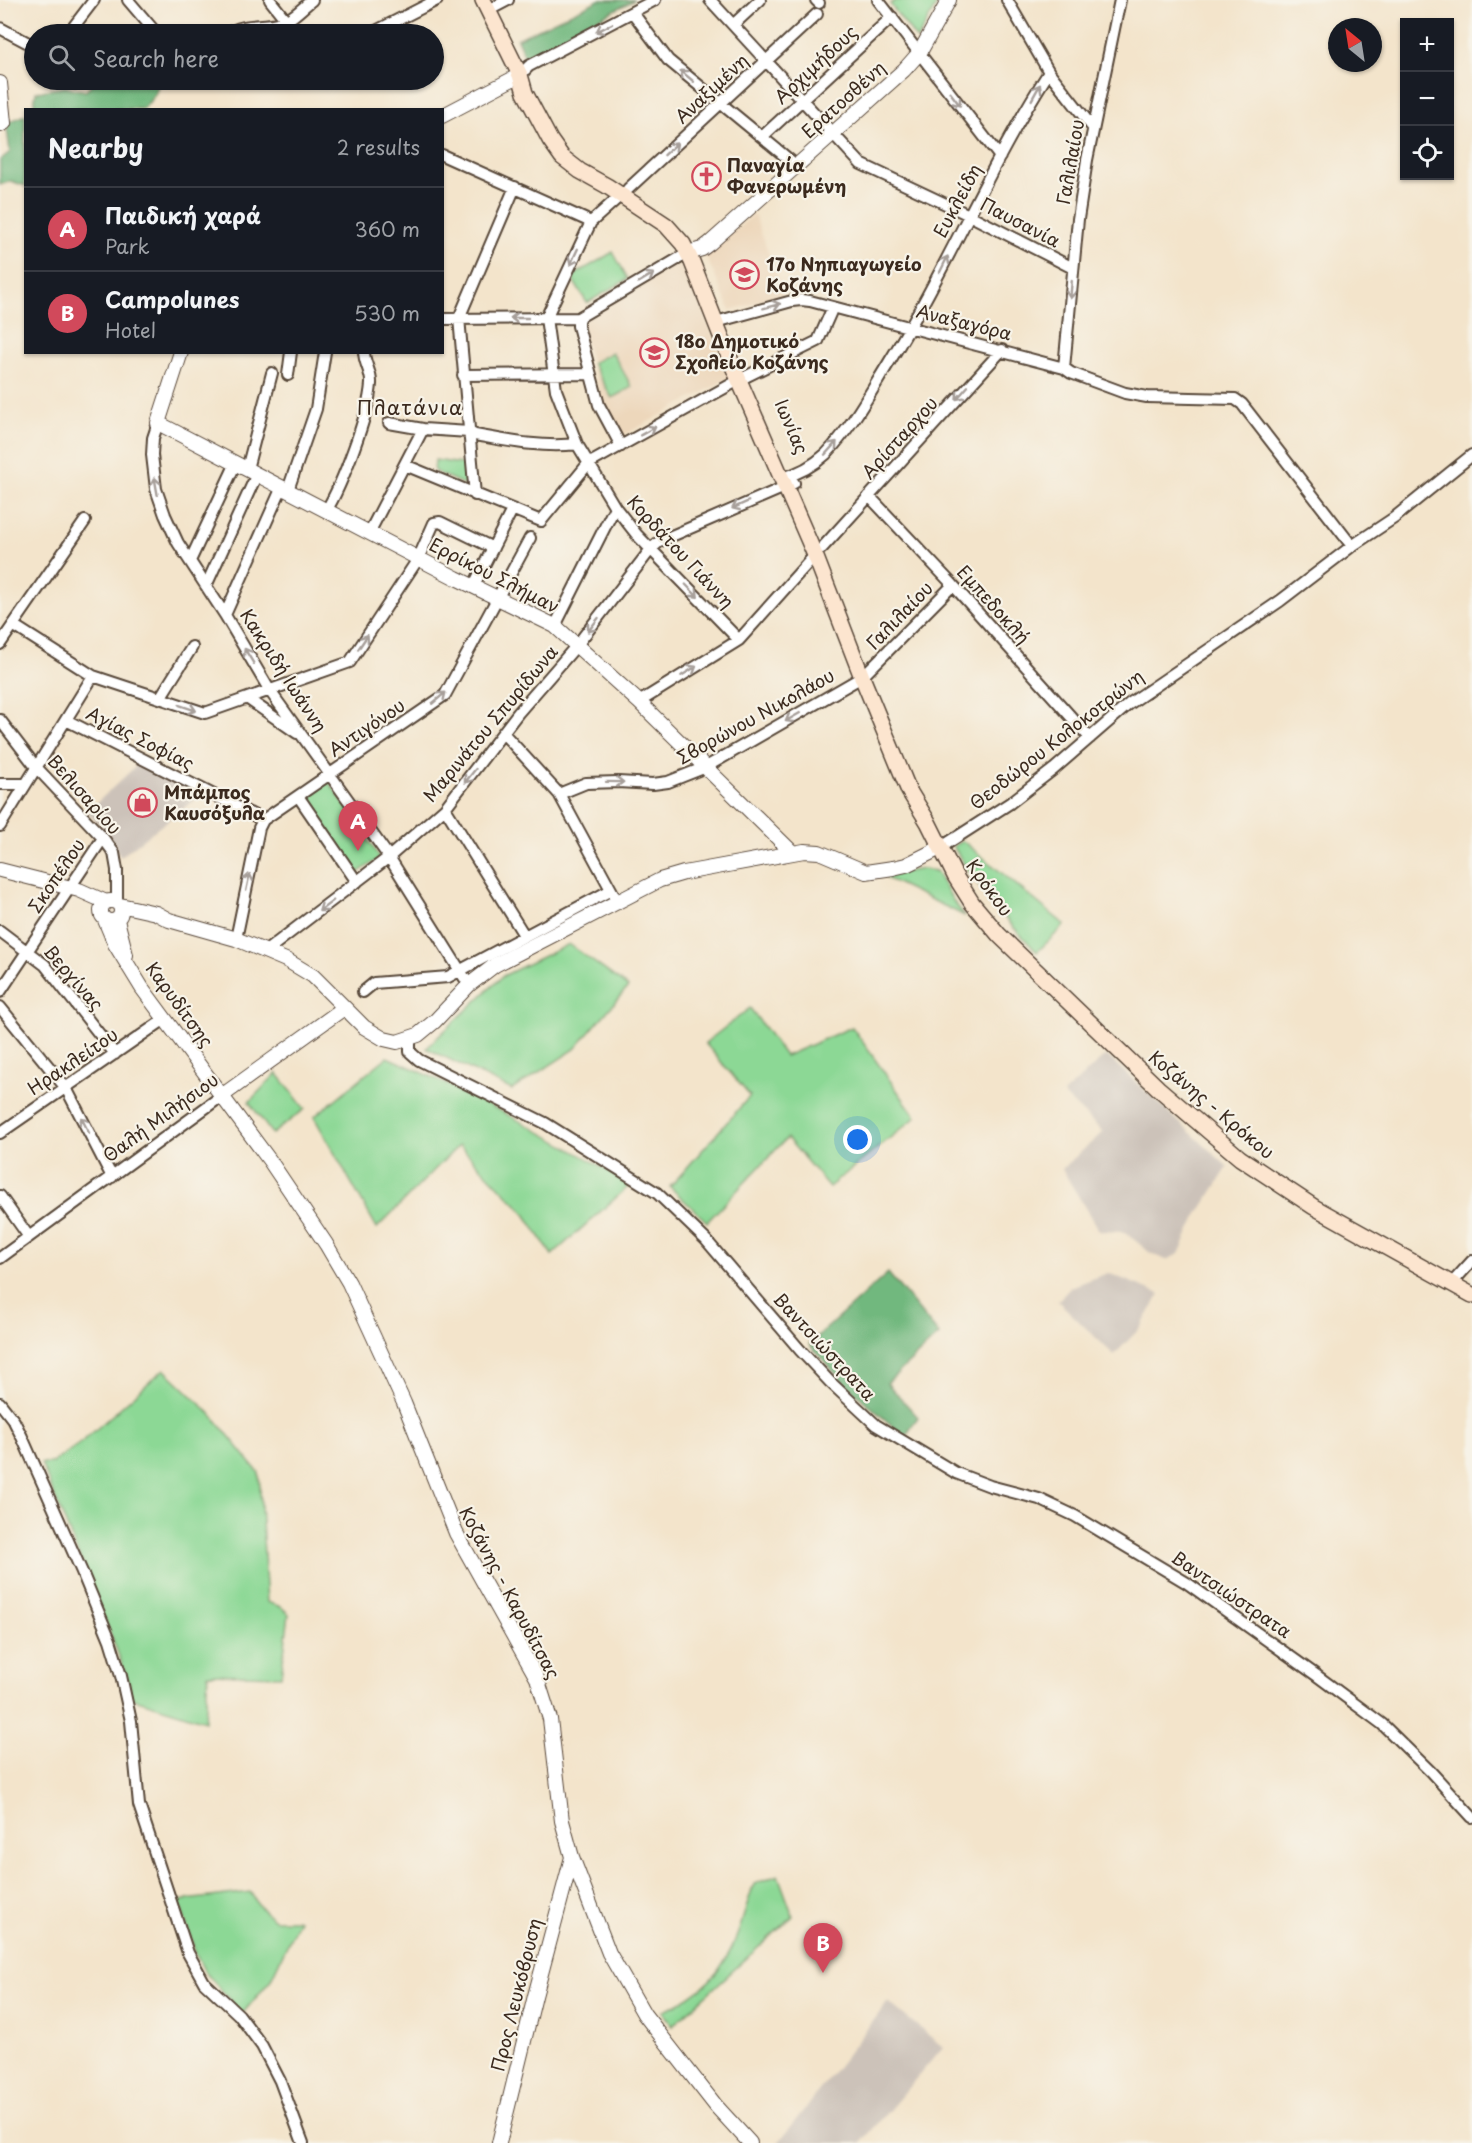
<!DOCTYPE html>
<meta charset="utf-8">
<style>
:root{--surface:#171b24;--page:#242831;--text:#f1f3f6;--muted:#9ea1a6;--line:#363941;--accent:#d1495b}
body{margin:0;font-family:"Playpen Sans",sans-serif;background:var(--page);color:var(--text)}
.controls{position:absolute;right:18px;top:18px;display:grid;overflow:hidden;border-radius:0px;box-shadow:0 2px 4px #0004}
.controls button{width:54px;height:54px;display:grid;place-items:center;padding:0;border:0;border-bottom:2px solid var(--line);background:var(--surface);color:var(--text);font:30px sans-serif}
.compass{position:absolute;left:1328px;top:18px;width:54px;height:54px;border-radius:50%;background:var(--surface);box-shadow:0 2px 4px #0004;rotate:330deg}
.you{position:absolute;left:858px;top:1140px;width:21px;height:21px;margin:-15px;border:4px solid #fff;border-radius:50%;background:#1a73e8;box-shadow:0 0 0 9px #1a73e833}
.badge{display:grid;place-items:center;width:39px;height:39px;border-radius:50%;background:var(--accent);color:#fff;font-size:20px;font-weight:700}
.pin{position:absolute;translate:-50% -50px;filter:drop-shadow(0 2px 3px #0008)}
.pin::after{content:'';position:absolute;top:32px;width:21px;height:18px;background:inherit;clip-path:polygon(0 0,100% 0,50% 100%)}
.list{margin:0;padding:0;list-style:none}
h2{display:flex;justify-content:space-between;align-items:center;height:78px;margin:0;padding:0 24px;font-size:26px}
h2 small{font-size:20px;font-weight:400;color:var(--muted)}
.list li{display:grid;grid-template-columns:39px 1fr auto;gap:18px;align-items:center;box-sizing:border-box;height:84px;padding:0 24px;border-top:2px solid var(--line)}
.list b{display:block;font-size:22px;white-space:nowrap}
.list p{margin:0;font-size:20px;white-space:nowrap;color:var(--muted)}
.list em{font-size:20px;font-style:normal;color:var(--muted)}
.icon{flex:none;width:33px;height:33px;fill:none;stroke:currentColor;stroke-width:2;stroke-linecap:round;stroke-linejoin:round}
.map{position:relative;flex:none;width:1472px;height:2143px;overflow:hidden}
.search{position:absolute;background:var(--surface);box-shadow:0 2px 4px #0004;left:24px;top:24px;width:420px;height:66px;display:flex;align-items:center;gap:15px;box-sizing:border-box;padding:0 21px;border-radius:33px;color:var(--muted);font-size:22px}
.panel{position:absolute;background:var(--surface);box-shadow:0 2px 4px #0004;left:24px;top:108px;width:420px;height:246px;border-radius:0px}
.map>svg:first-child{display:block}
.built{fill:#edd7bb}
.industrial{fill:#ccc2b9}
.green{fill:#8cd895;stroke:#64815a;stroke-width:1.5}
.forest{fill:#71b87e;stroke:#56714e;stroke-width:1.5}
.lines{fill:none;stroke-linecap:round;stroke-linejoin:round}
.pedestrian-casing{stroke:#574638;stroke-width:11}
.minor-casing{stroke:#574638;stroke-width:14}
.tertiary-casing{stroke:#574638;stroke-width:16}
.secondary-casing{stroke:#574638;stroke-width:18}
.pedestrian{stroke:#fff;stroke-width:8}
.minor{stroke:#fff;stroke-width:10}
.tertiary{stroke:#fff;stroke-width:14}
.secondary{stroke:#fce5cf;stroke-width:15}
.oneway{stroke:#a79f9a}
.labels{text-anchor:middle;stroke-width:4.5;stroke-linejoin:round;paint-order:stroke}
.street-label{font-size:18px;fill:#3b2a1e;stroke:#f7f3e8}
.poi-label{font-size:18px;font-weight:bold;fill:#3b2a1e;stroke:#f7f3e8;text-anchor:start}
.neighbourhood-label{font-size:20px;letter-spacing:1.5px;fill:#3b2a1e;stroke:#f7f3e8}
</style>
<div class="map">
<svg width="1472" height="2143" viewBox="0 0 1472 2143">
<rect width="100%" height="100%" fill="#f7f3e8"/>
<filter id="ink" filterUnits="userSpaceOnUse"><feTurbulence type="fractalNoise" baseFrequency=".0167" numOctaves="2"/><feDisplacementMap in="SourceGraphic" scale="12" xChannelSelector="R" yChannelSelector="G"/><feConvolveMatrix kernelMatrix="1 2 1 2 8 2 1 2 1" color-interpolation-filters="sRGB"/></filter>
<filter id="wash" filterUnits="userSpaceOnUse"><feTurbulence type="fractalNoise" baseFrequency=".008" numOctaves="4" result="noise"/><feDisplacementMap in="SourceGraphic" scale="24" xChannelSelector="R" yChannelSelector="G"/><feGaussianBlur stdDeviation="1.35" result="paint"/><feColorMatrix in="noise" values="0 0 0 0 0 0 0 0 0 0 0 0 0 0 0 0 0 1.4 0 .05"/><feComposite in="paint" operator="in"/></filter>
<g filter="url(#wash)">
<rect width="100%" height="100%" fill="#f3e4cb"/>
<path class="built" d="M754,214L784,295L730,310L706,256Z
M684,259L729,378L620,437L602,402L581,325L590,315Z"/>
<path class="industrial" d="M139,763L201,795L120,857L114,843L107,833L87,812Z
M1106,1055L1228,1167L1196,1217L1179,1254L1166,1260L1149,1252L1125,1232L1099,1231L1062,1169L1103,1132L1063,1094Z
M1108,1273L1160,1294L1141,1327L1114,1355L1058,1301L1071,1287Z
M888,2002L943,2047L861,2143H778Z"/>
<path class="green" d="M896,0H939L917,40L890,4Z
M613,252L628,279L587,303L571,277Z
M612,352L632,387L612,398L592,363Z
M435,460L468,465L469,487L434,471Z
M328,780L380,858L356,874L303,797Z
M963,841L1065,925L1037,952C1005,920 977,887 953,846Z
M923,869L936,871L954,902L965,916L886,878L887,875Z
M569,944L628,987L575,1049L512,1090L426,1048L503,976Z
M750,1008L785,1056L852,1027L916,1117L829,1187L787,1138L707,1222L670,1187L750,1096L705,1043Z
M387,1057C472,1093 552,1137 631,1184L552,1255L523,1211L459,1145L377,1228L314,1117Z
M277,1073L305,1109L272,1134L249,1102Z
M164,1369L212,1415L259,1473L267,1602L281,1607L289,1614L281,1676L208,1674L205,1721L131,1698L129,1683L111,1635L41,1463H52L83,1441Z
M778,1875L793,1916L672,2026L663,2011C702,1993 723,1974 738,1933C744,1916 748,1900 754,1884Z
M250,1892L260,1907L274,1920H299L270,1981L242,2014L205,1972L196,1955L179,1901Z"/>
<path class="forest" d="M599,0H634L525,57L517,39Z
M95,80H158C159,92 151,101 142,109H33L36,92L65,87L86,91Z
M25,115V186L11,181L0,185V160L10,152L7,129L9,122Z
M888,1273L939,1335L887,1383L918,1417L905,1437L844,1383L809,1344Z"/>
</g>
<g filter="url(#ink)">
<g class="lines">
<defs>
<path id="pedestrian" d="M75,85L87,80"/>
<path id="minor" d="M128,0L157,34
M270,0L297,34
M710,0L861,164L969,215L1073,268
M816,0L819,3
M878,0L1000,157
M1007,0L1049,72L1093,128
M489,10L508,0
M633,13L668,60L797,166
M733,25L760,0
M0,28L34,46
M68,34L94,0
M226,34C246,22 261,28 281,22C293,19 303,7 312,0
M370,34L437,0
M520,75L529,66L655,0
M762,137L892,17
M442,155L591,222
M628,189L817,14
M621,195L591,222L546,318L556,390L577,444L615,507L637,535L739,640
M578,318V326L599,405L621,446
M578,318L688,253
M442,319L578,318
M716,322L792,301L801,300L810,301L1064,368L1071,373L1125,393L1147,397L1235,399L1242,404L1352,546
M1064,368L1078,219L1087,160L1120,0
M288,375L291,352
M463,375L589,374
M158,423L153,438L152,455L156,489L165,515L178,543L225,615L270,691L389,857L469,985
M389,423L423,429L469,432L475,435C509,441 542,448 577,444
M405,465L541,521L588,464L739,380L818,341L833,307
M247,469L272,373
M782,478C798,474 814,465 826,454C851,428 869,395 888,364C947,269 989,165 1049,72
M288,490L316,409L325,352
M475,495L459,318L515,187
M869,496L953,585L1090,738
M326,511C342,485 369,414 371,384C372,373 364,363 364,352
M369,533L423,429
M822,548L1002,350
M190,561L236,463
M206,586L257,474
M473,587L512,510
M225,615L282,487
M13,625L93,676L205,713L350,662L418,559L434,523L440,522L493,548
M555,626L615,507
M0,644L85,521
M160,698L192,647
M248,699L297,733
M639,702L739,640L815,555
M0,720L36,767L103,838L114,853L117,870V902
M66,720L263,820
M503,733L559,794L614,895
M0,784H26
M559,794L586,783L618,782L653,784L668,782L706,767L862,677L953,585
M298,796L357,882
M445,808L524,935
M0,826L93,676
M940,848L1010,803L1054,769L1129,704L1280,601L1352,546L1394,518L1472,455
M0,931L45,965L115,1054
M236,939L259,828L263,820L445,695L530,538
M266,951L389,857L445,808L518,713L577,645L651,549L660,541L794,483
M0,992L103,838
M363,992L374,983L448,977L611,890
M0,1007L66,1088L112,1177
M410,1039V1052L419,1060L545,1123L657,1193L706,1240L800,1350L830,1382L876,1425L956,1473L990,1486L1039,1499L1075,1516L1187,1583L1316,1675L1382,1724L1431,1772L1472,1817
M0,1133L165,1019
M0,1196L29,1237
M0,1258L223,1095
M1452,1283L1472,1261
M0,1403L14,1421L22,1437L82,1572L110,1640L121,1676L131,1721L139,1805L188,1953L204,1982L239,2015L262,2046L280,2081L303,2143"/>
<path id="tertiary" d="M0,83L4,123L0,125
M442,116L520,75
M688,253L702,249L710,243L904,70L920,52L949,0
M181,352L158,423L456,578L555,626L639,702L793,853
M0,870L79,890L106,902
M101 911a10 10 0 1 1 20 0a10 10 0 1 1-20 0Z
M120,905L156,913L169,920L236,939L288,961L313,976L364,1027L384,1039L397,1042L418,1035L435,1021L469,985L495,965L660,880L684,873L804,851L819,852L866,872L893,868L906,865L940,848
M105,920L115,944L142,988L270,1161L326,1244L349,1283L404,1403L456,1533L537,1678L550,1719L562,1821L572,1857L609,1953L644,2014L716,2106L750,2143
M117,920L126,955
M223,1095L344,1008
M499,2143L535,1996L572,1857"/>
<path id="secondary" d="M483,0L520,75L525,93L550,140L562,157L580,171L607,186L666,225L683,244L692,262L732,364L815,555L862,677L909,791L928,822L955,876L972,903L999,935L1158,1088L1240,1158L1314,1207L1472,1295"/>
</defs>
<use href="#pedestrian" class="pedestrian-casing"/>
<use href="#minor" class="minor-casing"/>
<use href="#tertiary" class="tertiary-casing"/>
<use href="#secondary" class="secondary-casing"/>
<use href="#pedestrian" class="pedestrian"/>
<use href="#minor" class="minor"/>
<use href="#tertiary" class="tertiary"/>
<use href="#secondary" class="secondary"/>
</g>
<defs><path id="oneway-shaft" d="M-6 0H5M1.5-3L5.5 0L1.5 3" fill="none" stroke-width="1.6" stroke-linecap="round" stroke-linejoin="round" transform="scale(1.5)"/></defs>
<g class="oneway">
<use href="#oneway-shaft" transform="translate(604 28) rotate(153)"/>
<use href="#oneway-shaft" transform="translate(687 76) rotate(-140)"/>
<use href="#oneway-shaft" transform="translate(1036 92) rotate(-61)"/>
<use href="#oneway-shaft" transform="translate(955 99) rotate(53)"/>
<use href="#oneway-shaft" transform="translate(671 149) rotate(-43)"/>
<use href="#oneway-shaft" transform="translate(574 257) rotate(115)"/>
<use href="#oneway-shaft" transform="translate(944 264) rotate(-64)"/>
<use href="#oneway-shaft" transform="translate(646 278) rotate(-31)"/>
<use href="#oneway-shaft" transform="translate(1071 290) rotate(95)"/>
<use href="#oneway-shaft" transform="translate(772 306) rotate(-15)"/>
<use href="#oneway-shaft" transform="translate(519 318) rotate(-180)"/>
<use href="#oneway-shaft" transform="translate(962 393) rotate(132)"/>
<use href="#oneway-shaft" transform="translate(648 431) rotate(-29)"/>
<use href="#oneway-shaft" transform="translate(831 448) rotate(-48)"/>
<use href="#oneway-shaft" transform="translate(156 486) rotate(-100)"/>
<use href="#oneway-shaft" transform="translate(740 505) rotate(156)"/>
<use href="#oneway-shaft" transform="translate(692 591) rotate(46)"/>
<use href="#oneway-shaft" transform="translate(593 625) rotate(128)"/>
<use href="#oneway-shaft" transform="translate(363 642) rotate(-56)"/>
<use href="#oneway-shaft" transform="translate(249 656) rotate(-121)"/>
<use href="#oneway-shaft" transform="translate(689 671) rotate(-32)"/>
<use href="#oneway-shaft" transform="translate(439 698) rotate(-40)"/>
<use href="#oneway-shaft" transform="translate(188 708) rotate(19)"/>
<use href="#oneway-shaft" transform="translate(793 717) rotate(150)"/>
<use href="#oneway-shaft" transform="translate(470 776) rotate(128)"/>
<use href="#oneway-shaft" transform="translate(615 782) rotate(1)"/>
<use href="#oneway-shaft" transform="translate(248 882) rotate(-78)"/>
<use href="#oneway-shaft" transform="translate(326 906) rotate(143)"/>
<use href="#oneway-shaft" transform="translate(85 1125) rotate(-117)"/>
</g>
</g>
<defs>
<symbol id="church-ring" viewBox="-11 -11 22 22"><circle r="9.5" fill="#f7f3e8" stroke="#d1495b" stroke-width="1.5"/><path d="M-1.2-6h2.4v3.5h3.3v2.4h-3.3V6h-2.4V-.1h-3.3v-2.4h3.3Z" fill="#d1495b"/></symbol>
<symbol id="school-ring" viewBox="-11 -11 22 22"><circle r="9.5" fill="#f7f3e8" stroke="#d1495b" stroke-width="1.5"/><path d="M0-5L7-2L0 1L-7-2ZM-4 1L0 2.5L4 1V4Q0 6-4 4Z" fill="#d1495b"/></symbol>
<symbol id="shop-ring" viewBox="-11 -11 22 22"><circle r="9.5" fill="#f7f3e8" stroke="#d1495b" stroke-width="1.5"/><path d="M-5-2.5h2.3a2.7 3.5 0 0 1 5.4 0H5L5.5 6h-11ZM-1.5-2.5h3a1.5 2.3 0 0 0-3 0Z" fill="#d1495b"/></symbol>
</defs>
<g fill-rule="evenodd">
<use href="#church-ring" x="690" y="160" width="33" height="33"/>
<use href="#school-ring" x="728" y="258" width="33" height="33"/>
<use href="#school-ring" x="638" y="336" width="33" height="33"/>
<use href="#shop-ring" x="126" y="786" width="33" height="33"/>
</g>
<g class="labels">
<g class="street-label">
<text transform="translate(816 65) rotate(-43)" y="6">Αρχιμήδους</text>
<text transform="translate(712 89) rotate(-43)" y="6">Αναξιμένη</text>
<text transform="translate(844 100) rotate(-42)" y="6">Ερατοσθένη</text>
<text transform="translate(1071 162) rotate(-80)" y="6">Γαλιλαίου</text>
<text transform="translate(958 201) rotate(-62)" y="6">Ευκλείδη</text>
<text transform="translate(1020 223) rotate(27)" y="6">Παυσανία</text>
<text transform="translate(964 323) rotate(14)" y="6">Αναξαγόρα</text>
<text transform="translate(791 427) rotate(67)" y="6">Ιωνίας</text>
<text transform="translate(900 438) rotate(-48)" y="6">Αρίσταρχου</text>
<text transform="translate(680 552) rotate(47)" y="6">Κορδάτου Γιάννη</text>
<text transform="translate(494 576) rotate(27)" y="6">Ερρίκου Σλήμαν</text>
<text transform="translate(993 605) rotate(48)" y="6">Εμπεδοκλή</text>
<text transform="translate(900 616) rotate(-46)" y="6">Γαλιλαίου</text>
<text transform="translate(283 671) rotate(57)" y="6">Κακριδή Ιωάννη</text>
<text transform="translate(756 717) rotate(-29)" y="6">Σβορώνου Νικολάου</text>
<text transform="translate(491 724) rotate(-50)" y="6">Μαρινάτου Σπυρίδωνα</text>
<text transform="translate(367 728) rotate(-34)" y="6">Αντιγόνου</text>
<text transform="translate(140 739) rotate(27)" y="6">Αγίας Σοφίας</text>
<text transform="translate(1057 740) rotate(-38)" y="6">Θεοδώρου Κολοκοτρώνη</text>
<text transform="translate(84 795) rotate(48)" y="6">Βελισαρίου</text>
<text transform="translate(57 876) rotate(-56)" y="6">Σκοπέλου</text>
<text transform="translate(989 888) rotate(54)" y="6">Κρόκου</text>
<text transform="translate(73 978) rotate(49)" y="6">Βεργίνας</text>
<text transform="translate(179 1005) rotate(54)" y="6">Καρυδίτσης</text>
<text transform="translate(73 1062) rotate(-34)" y="6">Ηρακλείτου</text>
<text transform="translate(1211 1105) rotate(40)" y="6">Κοζάνης - Κρόκου</text>
<text transform="translate(161 1118) rotate(-36)" y="6">Θαλή Μιλήσιου</text>
<text transform="translate(824 1347) rotate(47)" y="6">Βαντσιώστρατα</text>
<text transform="translate(509 1593) rotate(62)" y="6">Κοζάνης - Καρυδίτσας</text>
<text transform="translate(1231 1595) rotate(34)" y="6">Βαντσιώστρατα</text>
<text transform="translate(517 1995) rotate(-76)" y="6">Προς Λευκόβρυση</text>
</g>
<g class="poi-label">
<text x="727" y="172">Παναγία<tspan x="727" dy="21">Φανερωμένη</tspan></text>
<text x="766" y="271">17ο Νηπιαγωγείο<tspan x="766" dy="21">Κοζάνης</tspan></text>
<text x="675" y="348">18ο Δημοτικό<tspan x="675" dy="21">Σχολείο Κοζάνης</tspan></text>
<text x="164" y="799">Μπάμπος<tspan x="164" dy="21">Καυσόξυλα</tspan></text>
</g>
<g class="neighbourhood-label">
<text x="410" y="415">Πλατάνια</text>
</g>
</g>
</svg>
<div class="controls">
<button>+</button>
<button>−</button>
<button><svg class="icon" aria-label="locate" viewBox="0 0 24 24"><circle cx="12" cy="12" r="6"/><path d="M12 2v4M12 18v4M2 12h4M18 12h4"/></svg></button>
</div>
<svg class="compass" viewBox="-18 -18 36 36"><path d="M0-13l5 13h-10z" fill="#e53935"/><path d="M0 13l5-13h-10z" fill="#9ea1a6"/></svg>
<div class="you"></div>
<div class="pin badge" style="left:358px;top:851px">A</div>
<div class="pin badge" style="left:823px;top:1973px">B</div>
<div class="search"><svg class="icon" aria-label="search" viewBox="0 0 24 24"><circle cx="10" cy="10" r="6"/><path d="M15 15l6 6"/></svg>Search here</div>
<section class="panel">
<h2>Nearby<small>2 results</small></h2>
<ul class="list">
<li><span class="badge">A</span><div><b>Παιδική χαρά</b><p>Park</p></div><em>360 m</em></li>
<li><span class="badge">B</span><div><b>Campolunes</b><p>Hotel</p></div><em>530 m</em></li>
</ul>
</section>
</div>
